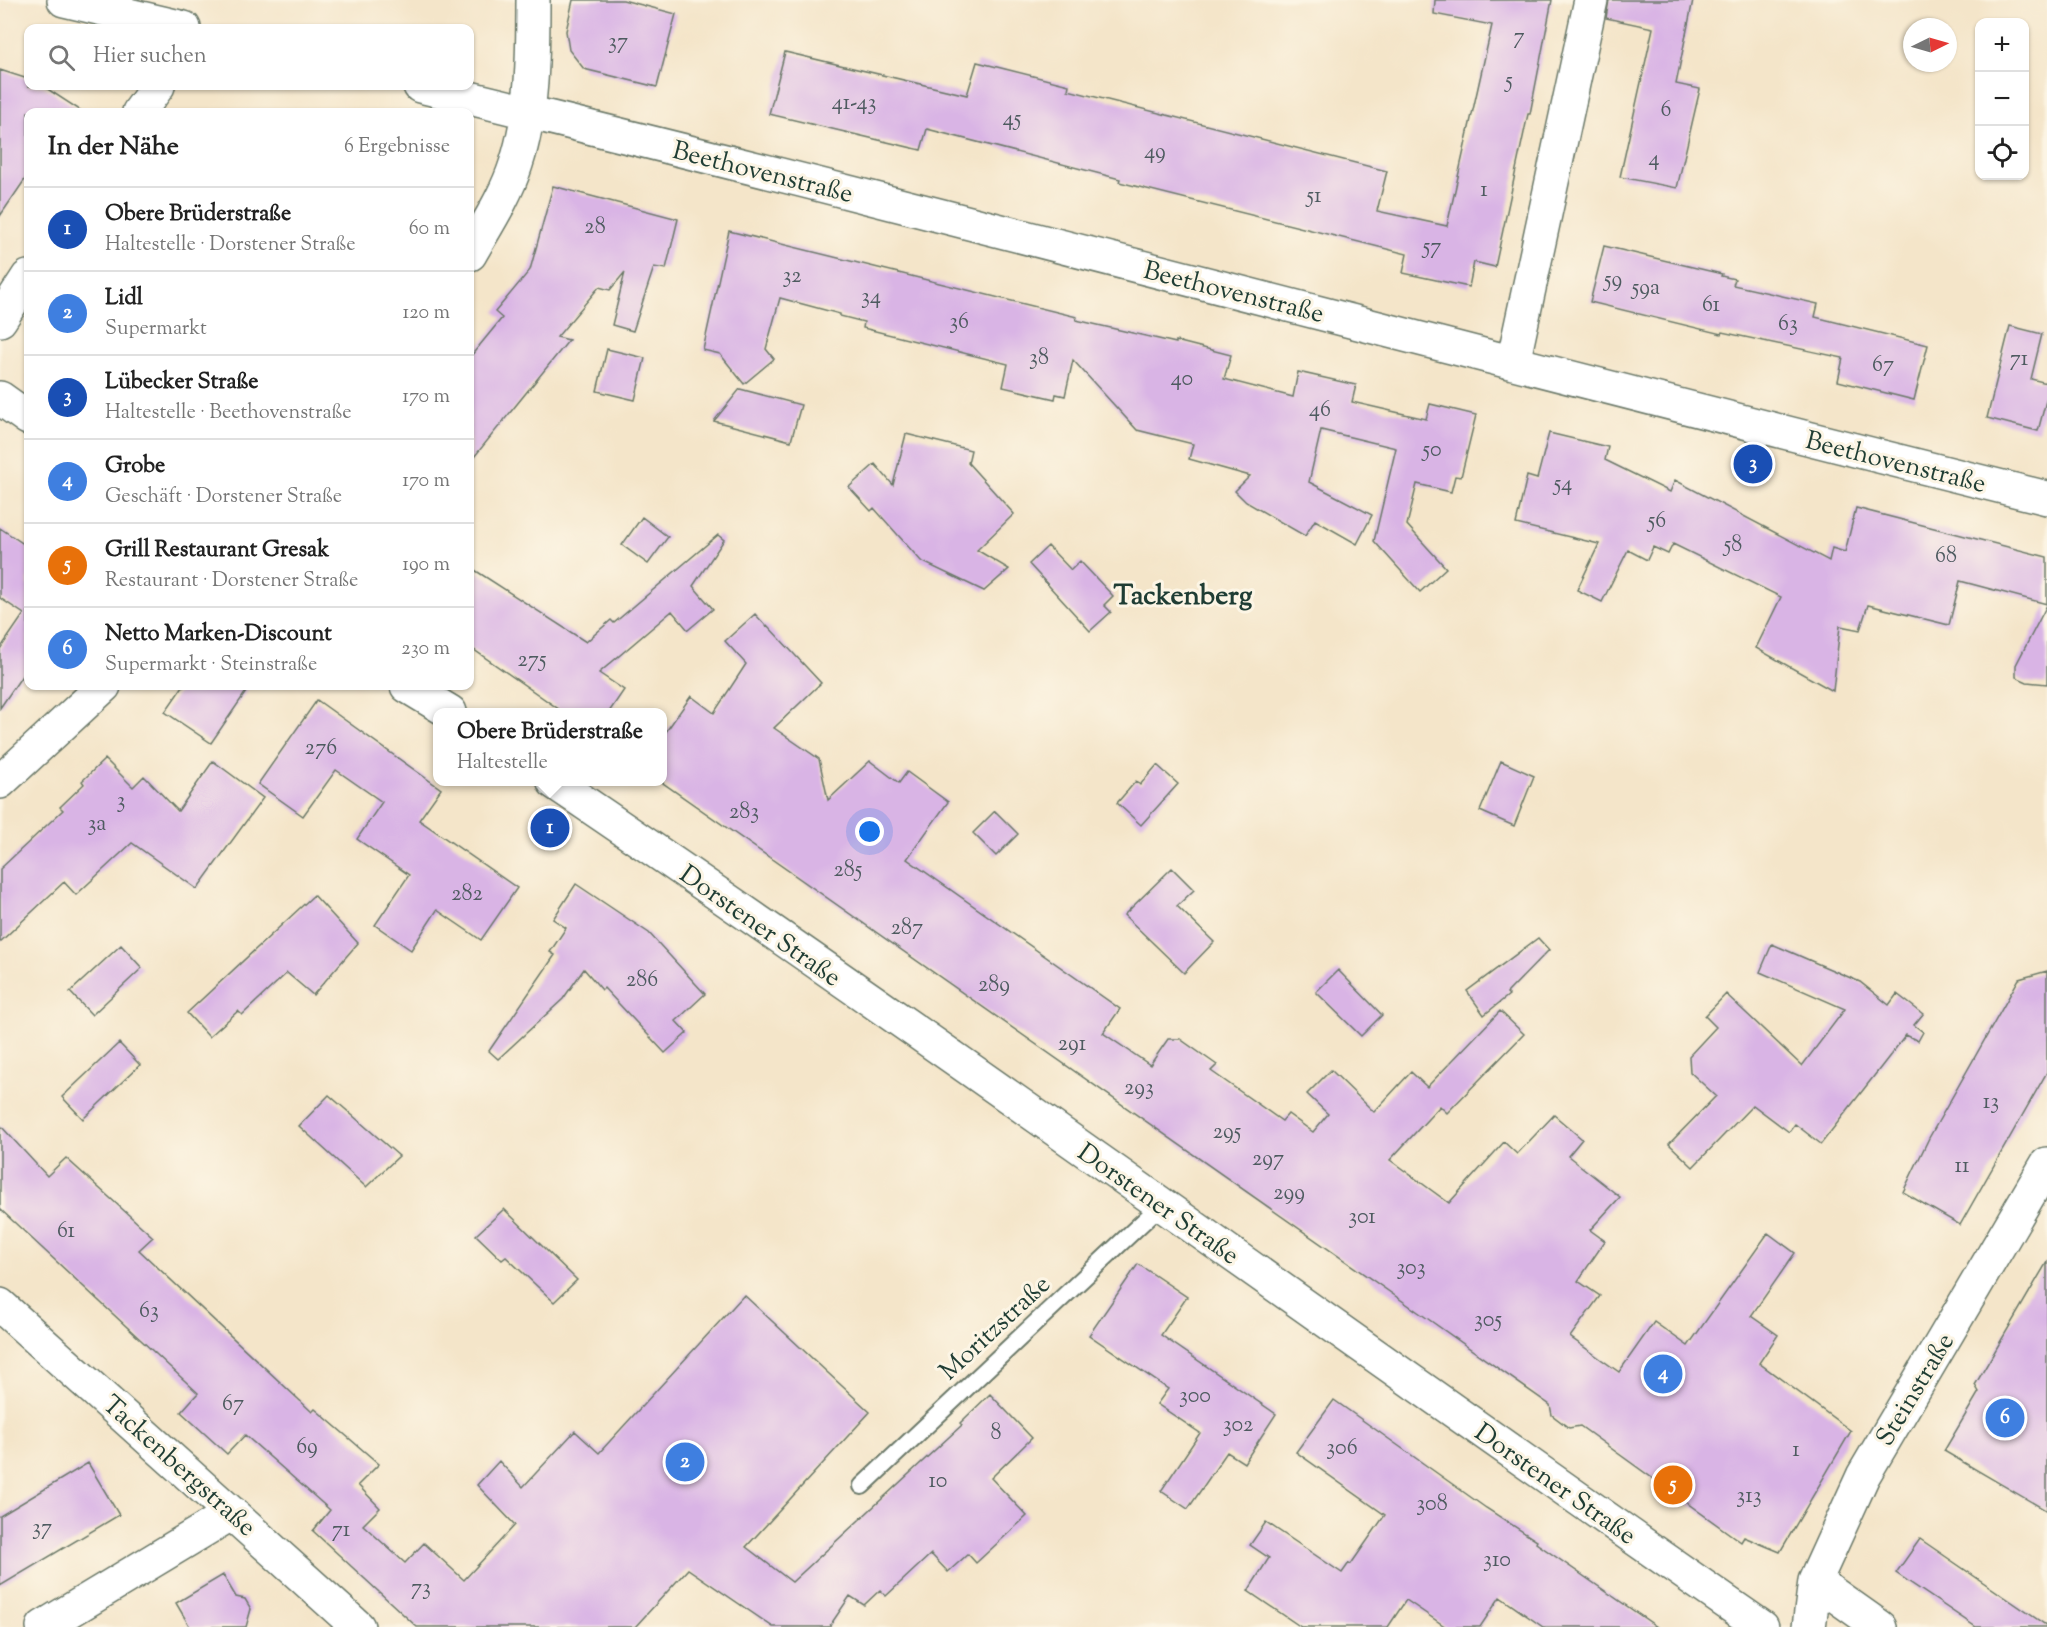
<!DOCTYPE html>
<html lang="de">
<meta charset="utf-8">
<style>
:root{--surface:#fff;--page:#f6f6f6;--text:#222;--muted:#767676;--line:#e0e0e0;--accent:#ea580c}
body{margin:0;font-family:"Sorts Mill Goudy",serif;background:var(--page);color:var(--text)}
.controls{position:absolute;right:18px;top:18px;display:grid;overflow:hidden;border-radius:12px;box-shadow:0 2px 4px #0004}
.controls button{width:54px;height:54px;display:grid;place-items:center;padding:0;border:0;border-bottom:2px solid var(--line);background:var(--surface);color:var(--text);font:30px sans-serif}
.compass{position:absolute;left:1903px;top:18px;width:54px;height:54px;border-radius:50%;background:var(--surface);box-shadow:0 2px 4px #0004;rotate:85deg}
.you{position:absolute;left:870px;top:832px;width:21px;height:21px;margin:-15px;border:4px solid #fff;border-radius:50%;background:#1a73e8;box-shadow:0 0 0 9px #1a73e833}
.badge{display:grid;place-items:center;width:39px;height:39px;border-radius:50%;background:var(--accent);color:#fff;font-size:20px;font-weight:700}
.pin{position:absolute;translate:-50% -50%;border:3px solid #fff;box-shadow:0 2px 6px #0006}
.popup{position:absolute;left:433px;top:708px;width:234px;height:78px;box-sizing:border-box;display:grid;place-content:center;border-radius:12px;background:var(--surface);filter:drop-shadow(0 2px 4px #0005);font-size:20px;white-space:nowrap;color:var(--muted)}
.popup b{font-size:22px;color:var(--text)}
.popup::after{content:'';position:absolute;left:50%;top:100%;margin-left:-12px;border:12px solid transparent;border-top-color:var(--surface)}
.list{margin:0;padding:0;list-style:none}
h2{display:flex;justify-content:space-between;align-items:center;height:78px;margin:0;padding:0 24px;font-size:26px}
h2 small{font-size:20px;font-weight:400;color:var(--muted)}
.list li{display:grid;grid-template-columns:39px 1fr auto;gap:18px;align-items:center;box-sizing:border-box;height:84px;padding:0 24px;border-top:2px solid var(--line)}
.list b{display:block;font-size:22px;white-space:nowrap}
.list p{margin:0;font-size:20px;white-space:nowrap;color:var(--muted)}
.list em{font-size:20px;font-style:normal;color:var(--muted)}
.icon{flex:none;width:33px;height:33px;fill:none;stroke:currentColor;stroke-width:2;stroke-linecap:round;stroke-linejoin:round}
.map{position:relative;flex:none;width:2047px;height:1627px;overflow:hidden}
.search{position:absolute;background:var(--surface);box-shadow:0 2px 4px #0004;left:24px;top:24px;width:450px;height:66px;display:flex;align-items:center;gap:15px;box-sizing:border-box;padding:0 21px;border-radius:12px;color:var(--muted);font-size:22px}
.panel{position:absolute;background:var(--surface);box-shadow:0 2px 4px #0004;left:24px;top:108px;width:450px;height:582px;border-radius:12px}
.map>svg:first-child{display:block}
.building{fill:#d9b4e5}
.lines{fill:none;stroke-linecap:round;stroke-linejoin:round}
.service-casing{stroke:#6a7868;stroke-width:20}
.minor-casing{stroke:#6a7868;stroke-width:36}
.secondary-casing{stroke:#6a7868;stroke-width:36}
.service{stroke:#fff;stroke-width:16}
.minor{stroke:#fff;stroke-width:33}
.secondary{stroke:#fff;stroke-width:33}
.labels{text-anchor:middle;stroke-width:6;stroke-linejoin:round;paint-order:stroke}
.number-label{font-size:22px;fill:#4e5b60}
.street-label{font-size:26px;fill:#1f3d34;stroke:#fcf5e5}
.quarter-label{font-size:28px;font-weight:bold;fill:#1f3d34;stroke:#fcf5e5}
</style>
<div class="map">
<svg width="2047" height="1627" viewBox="0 0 2047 1627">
<rect width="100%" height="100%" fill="#fcf5e5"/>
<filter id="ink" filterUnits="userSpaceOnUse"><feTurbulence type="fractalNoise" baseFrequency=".0167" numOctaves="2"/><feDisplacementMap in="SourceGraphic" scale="12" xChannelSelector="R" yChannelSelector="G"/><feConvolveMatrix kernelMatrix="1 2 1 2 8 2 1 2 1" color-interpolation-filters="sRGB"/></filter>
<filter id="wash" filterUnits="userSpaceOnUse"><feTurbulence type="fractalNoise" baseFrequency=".008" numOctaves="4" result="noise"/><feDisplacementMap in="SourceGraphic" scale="24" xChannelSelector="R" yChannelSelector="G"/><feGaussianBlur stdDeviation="1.35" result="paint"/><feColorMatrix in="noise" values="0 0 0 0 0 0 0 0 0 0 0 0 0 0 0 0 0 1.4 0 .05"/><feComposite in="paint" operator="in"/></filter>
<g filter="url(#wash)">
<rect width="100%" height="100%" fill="#f4e5c9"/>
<g id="blocks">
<path class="building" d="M573,0H623L676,14L657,87L584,69L569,50L566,31Z
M1435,0H1552L1530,114H1528L1495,267L1474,262L1469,287L1403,273L1407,254L1119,182L1120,179L927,129L921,150L769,114L785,52L967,95L977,62L1069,85L1068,90L1387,171L1377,211L1447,226L1492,25L1434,14Z
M1609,0H1693L1676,84L1700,89L1677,188L1620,177L1653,28L1606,18Z
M0,70L28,79V86H43L83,112H28V175L0,216Z
M553,186L678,219L666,269L654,267L633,331L612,325L625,272L610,290L599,287L557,337L569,340L470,462V357L502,318L495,312L530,270Z
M729,231L1077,317L1076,320L1176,343V341L1231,355L1224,379L1293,397L1298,372L1356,385L1352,402L1426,419L1430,404L1476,415L1461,477L1455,476L1451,492L1417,484L1407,525L1446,568L1420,592L1374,541L1396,448L1321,430L1309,482L1372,515L1357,544L1315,520L1305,536L1246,502L1235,491L1250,476L1189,459L1193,444L1137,430L1073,360L1065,396L1056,394L1055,399L1003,387L1008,364L863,328L864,322L840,316V314L780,298L766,349L774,359L744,384L720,354L703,350Z
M1604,246L1722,274L1721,276L1735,279L1733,285L1818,304L1815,317L1928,345L1914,400L1838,381L1843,358L1722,332L1721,334L1590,302Z
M2010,326L2042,334L2031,379L2047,383V397L2038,431L1987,418Z
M607,349L645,358L635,400L597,391Z
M740,389L801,405L791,441L714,421Z
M1549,433L1608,447L1605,460L1670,492L1675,480L1829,561L1832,548L1845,552L1856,508L2047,557V604L1960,581L1949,625L1868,605L1860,630L1840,626L1833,691L1756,648L1781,597L1673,544L1668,554L1653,547L1647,560L1628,550L1602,602L1577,590L1599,544L1516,524L1527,476L1537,479Z
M906,434L971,450L968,463L1014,514L977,550L1009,569L984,591L921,561L874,508L871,511L849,487L875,464L893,485Z
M642,517L668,537L648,564L622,545Z
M0,528L28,547V667L0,708V649L24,614L0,598Z
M718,535L724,540L693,586L713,609L688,630L672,611L599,673L624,690L609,712H563L470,647V567L586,642L611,620L614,623Z
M1048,546L1071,570L1080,561L1113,596L1104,605L1111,612L1090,631L1029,564Z
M2047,605V684L2027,682L2016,677V665Z
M755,614L766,626L767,625L821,683L774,728L819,759L828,800L870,761L899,783L907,772L948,802L907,859L1120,1009L1103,1033L1150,1065L1168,1039H1180L1217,1065L1211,1071L1282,1121L1288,1114L1313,1132L1328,1114L1307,1094L1331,1070L1374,1112L1411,1072L1427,1087L1500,1011L1524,1034L1447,1113L1440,1106L1390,1160L1449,1203L1504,1142L1517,1154L1554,1115L1582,1139L1568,1156L1620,1197L1590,1230L1605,1241L1578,1281L1600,1296L1570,1337L1619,1372L1654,1322L1688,1346L1768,1233L1795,1253L1751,1316L1778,1335L1759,1363L1851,1431L1780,1552L1744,1537L1741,1542L1580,1426L1569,1428L1552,1415L1550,1405L1421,1314L663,783V736L691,696L714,713L746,664L725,641Z
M183,686H250L211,743L165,712Z
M317,700L441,789L419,820L517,888L481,940L437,910L411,950L375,925L409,875L357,839L382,802L336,770L303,816L258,784Z
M105,759L133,787L144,776L178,811L213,761L263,798L197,889L132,843L76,895L64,882L0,942V869L63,810L60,807L84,784L82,781Z
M1501,761L1534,776L1514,826L1480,811Z
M1157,765L1178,784L1141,825L1117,803L1136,781L1140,785Z
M995,811L1018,834L996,856L973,833Z
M1172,868L1194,890L1177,906L1214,942L1184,973L1124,915Z
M576,884L649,933L705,994L676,1021L687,1033L665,1053L604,988L602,990L584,969L563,999L498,1059L489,1051L555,955L550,952L566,928L553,919Z
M314,895L358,943L313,995L287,973L242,1015L238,1011L209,1037L187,1013Z
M1538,938L1549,950L1507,993L1509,995L1484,1015L1467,991Z
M1772,944L1860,982L1889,1005L1897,994L1923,1014L1914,1025L1923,1032L1918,1041L1906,1035L1821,1144L1795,1124L1789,1132L1753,1105L1693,1167L1669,1144L1716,1096L1690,1072L1689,1056L1716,1027L1705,1016L1726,994L1802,1066L1845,1009L1760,972Z
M121,945L142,968L92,1015L70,992Z
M1338,970L1382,1015L1361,1036L1316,992Z
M2047,971V1072L1960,1225L1903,1192L1929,1138L2019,979Z
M119,1043L140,1065L83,1119L62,1097Z
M329,1095L399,1156L366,1187L299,1126Z
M0,1125L47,1176L66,1158L153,1237L139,1250L312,1412L315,1409L379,1464L358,1485L380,1508L363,1525L405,1563L424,1543L464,1580L515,1525L477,1485L499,1461L523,1487L575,1431L599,1453L744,1295L870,1412L746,1547L792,1582L962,1425L960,1423L990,1394L1032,1438L991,1478L1027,1516L976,1563L968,1554L948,1572L931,1554L886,1596L880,1590L864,1605L850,1596L829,1627H773L688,1569L635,1627H417L313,1531L330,1510L245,1435L227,1454L181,1412L198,1393L0,1209Z
M504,1209L577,1280L554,1302L506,1257L502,1260L476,1235Z
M2047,1262V1511L1944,1451L1979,1392L1975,1385Z
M1138,1264L1187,1297L1161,1335L1276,1414L1244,1463L1227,1452L1188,1509L1161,1491L1200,1433L1157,1404L1168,1389L1089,1335Z
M1334,1400L1486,1508L1537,1541L1536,1543L1657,1627H1543L1500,1597L1480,1627H1446L1406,1600L1388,1627H1301L1248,1591L1269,1558L1250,1545L1266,1522L1342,1573L1349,1563L1351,1564L1385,1515L1296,1452Z
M88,1463L119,1515L0,1586V1516Z
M1920,1539L2047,1626V1627H1976L1896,1573Z
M223,1575L236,1597L245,1599L251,1609L246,1627H190L176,1603Z"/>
</g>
</g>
<g filter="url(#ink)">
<use href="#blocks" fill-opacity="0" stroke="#6a7868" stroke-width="1.5"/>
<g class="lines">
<defs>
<path id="service" d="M862,1486L1161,1205"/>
<path id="minor" d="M64,0L184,28
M420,86C964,217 1504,364 2047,498
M139,112L158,86
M470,254C486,226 506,196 516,164C533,113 533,54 533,0
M0,320L28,277
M1513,363L1591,0
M0,782L104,686
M0,1305L358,1627
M1815,1581L1880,1627
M43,1627L232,1513
M1809,1627L1815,1581L1863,1476L2047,1164"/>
<path id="secondary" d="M0,398L28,418
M407,686L450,712
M554,782C961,1057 1358,1347 1762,1627"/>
</defs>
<use href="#service" class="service-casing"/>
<use href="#minor" class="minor-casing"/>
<use href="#secondary" class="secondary-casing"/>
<use href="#service" class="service"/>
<use href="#minor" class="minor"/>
<use href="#secondary" class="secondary"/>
</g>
</g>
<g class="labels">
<g class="number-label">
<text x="1519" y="43">7</text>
<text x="618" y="48">37</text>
<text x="1509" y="87">5</text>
<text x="854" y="109">41-43</text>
<text x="1666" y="116">6</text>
<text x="1012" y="125">45</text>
<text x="1155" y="158">49</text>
<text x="1654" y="165">4</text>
<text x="1484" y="196">1</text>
<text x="1314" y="202">51</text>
<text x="595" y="233">28</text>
<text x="1432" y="253">57</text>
<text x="792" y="282">32</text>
<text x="1613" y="286">59</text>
<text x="1646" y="294">59a</text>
<text x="871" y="303">34</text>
<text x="1711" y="311">61</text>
<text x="959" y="328">36</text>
<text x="1788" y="330">63</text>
<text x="1039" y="364">38</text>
<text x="2019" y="365">71</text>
<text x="1883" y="371">67</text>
<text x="1182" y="385">40</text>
<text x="1320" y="416">46</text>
<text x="1432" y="456">50</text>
<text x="1563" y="490">54</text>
<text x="1657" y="527">56</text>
<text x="1733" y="551">58</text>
<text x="1946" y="562">68</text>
<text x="532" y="666">275</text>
<text x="321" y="754">276</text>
<text x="121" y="807">3</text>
<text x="744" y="818">283</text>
<text x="97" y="830">3a</text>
<text x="848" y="876">285</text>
<text x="467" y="900">282</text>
<text x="907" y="934">287</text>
<text x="642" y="986">286</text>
<text x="994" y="991">289</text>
<text x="1072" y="1050">291</text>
<text x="1139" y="1094">293</text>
<text x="1991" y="1108">13</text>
<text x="1227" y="1138">295</text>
<text x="1268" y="1165">297</text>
<text x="1962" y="1172">11</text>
<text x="1289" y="1199">299</text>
<text x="1362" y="1223">301</text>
<text x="66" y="1237">61</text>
<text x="1411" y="1274">303</text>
<text x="149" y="1317">63</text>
<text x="1488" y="1326">305</text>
<text x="1195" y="1402">300</text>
<text x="233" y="1410">67</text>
<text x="1238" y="1431">302</text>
<text x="996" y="1439">8</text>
<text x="307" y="1453">69</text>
<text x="1342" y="1454">306</text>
<text x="1796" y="1456">1</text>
<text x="938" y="1487">10</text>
<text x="1749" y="1502">313</text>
<text x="1432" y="1510">308</text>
<text x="42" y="1534">37</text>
<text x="341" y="1536">71</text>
<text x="1497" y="1566">310</text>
<text x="421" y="1594">73</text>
</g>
<g class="street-label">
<text transform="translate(763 171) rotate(14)" y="9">Beethovenstraße</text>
<text transform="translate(1234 291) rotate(14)" y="9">Beethovenstraße</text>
<text transform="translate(1896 461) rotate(14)" y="9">Beethovenstraße</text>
<text transform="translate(761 925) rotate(35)" y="9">Dorstener Straße</text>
<text transform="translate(1159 1203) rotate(35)" y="9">Dorstener Straße</text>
<text transform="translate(994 1327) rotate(-43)" y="9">Moritzstraße</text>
<text transform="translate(1914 1389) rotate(-59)" y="9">Steinstraße</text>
<text transform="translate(180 1465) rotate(42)" y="9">Tackenbergstraße</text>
<text transform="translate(1556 1483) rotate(35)" y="9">Dorstener Straße</text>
</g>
<g class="quarter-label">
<text x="1183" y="604">Tackenberg</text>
</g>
</g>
</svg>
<div class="controls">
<button>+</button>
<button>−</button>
<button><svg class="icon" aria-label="locate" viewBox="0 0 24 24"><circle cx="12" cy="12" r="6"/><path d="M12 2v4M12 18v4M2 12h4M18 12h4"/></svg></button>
</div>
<svg class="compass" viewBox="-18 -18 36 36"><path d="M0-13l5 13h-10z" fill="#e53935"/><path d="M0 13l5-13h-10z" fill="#767676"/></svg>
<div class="you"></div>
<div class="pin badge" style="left:550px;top:828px;background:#1a4fb4">1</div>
<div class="popup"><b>Obere Brüderstraße</b>Haltestelle</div>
<div class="pin badge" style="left:685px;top:1462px;background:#3f7fe0">2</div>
<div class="pin badge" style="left:1753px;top:464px;background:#1a4fb4">3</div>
<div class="pin badge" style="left:1663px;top:1374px;background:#3f7fe0">4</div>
<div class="pin badge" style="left:1673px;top:1485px;background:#e8710a">5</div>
<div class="pin badge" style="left:2005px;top:1418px;background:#3f7fe0">6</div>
<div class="search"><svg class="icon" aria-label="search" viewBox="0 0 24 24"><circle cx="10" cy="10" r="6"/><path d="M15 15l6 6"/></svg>Hier suchen</div>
<section class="panel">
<h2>In der Nähe<small>6 Ergebnisse</small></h2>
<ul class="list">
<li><span class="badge" style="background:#1a4fb4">1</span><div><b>Obere Brüderstraße</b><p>Haltestelle · Dorstener Straße</p></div><em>60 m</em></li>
<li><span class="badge" style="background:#3f7fe0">2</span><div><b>Lidl</b><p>Supermarkt</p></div><em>120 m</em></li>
<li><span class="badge" style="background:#1a4fb4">3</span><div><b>Lübecker Straße</b><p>Haltestelle · Beethovenstraße</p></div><em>170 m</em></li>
<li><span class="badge" style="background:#3f7fe0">4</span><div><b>Grobe</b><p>Geschäft · Dorstener Straße</p></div><em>170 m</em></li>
<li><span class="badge" style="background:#e8710a">5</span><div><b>Grill Restaurant Gresak</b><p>Restaurant · Dorstener Straße</p></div><em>190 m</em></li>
<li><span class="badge" style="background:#3f7fe0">6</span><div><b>Netto Marken-Discount</b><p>Supermarkt · Steinstraße</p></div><em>230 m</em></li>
</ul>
</section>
</div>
